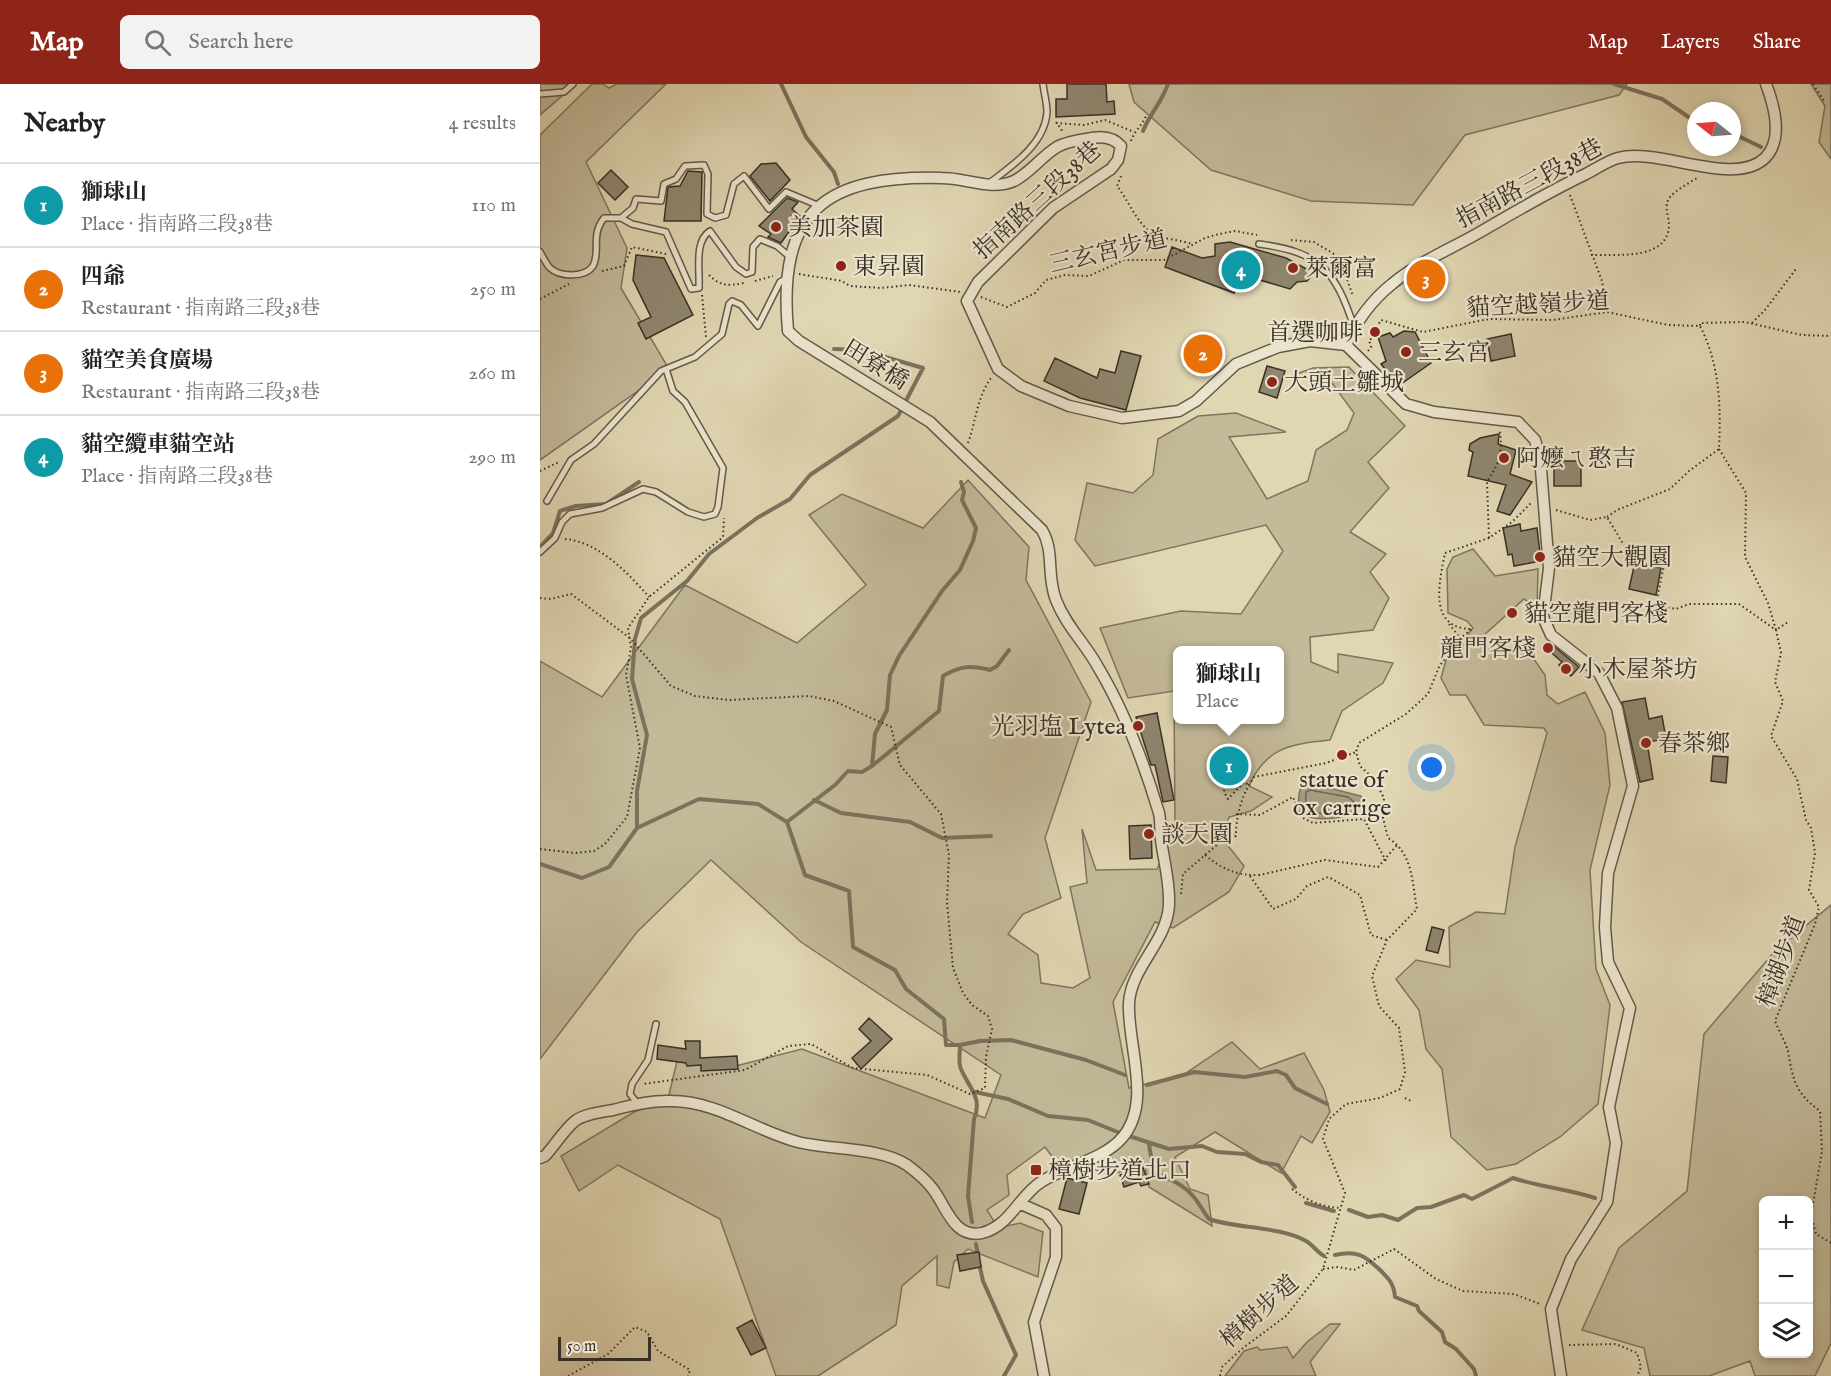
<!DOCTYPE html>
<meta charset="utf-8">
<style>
:root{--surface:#fff;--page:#f2f2f2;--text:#222;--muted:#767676;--line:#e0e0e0;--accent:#8f2418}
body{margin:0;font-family:"IM FELL English","Noto Serif TC",serif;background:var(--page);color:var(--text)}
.controls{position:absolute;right:18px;bottom:18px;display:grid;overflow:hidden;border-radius:9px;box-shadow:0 3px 9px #0003}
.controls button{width:54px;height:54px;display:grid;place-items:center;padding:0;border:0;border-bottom:2px solid var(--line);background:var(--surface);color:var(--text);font:30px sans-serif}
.compass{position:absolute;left:1147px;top:18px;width:54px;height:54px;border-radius:50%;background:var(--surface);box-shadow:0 3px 9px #0003;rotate:287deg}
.scale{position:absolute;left:18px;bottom:15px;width:93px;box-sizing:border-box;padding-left:6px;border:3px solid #383026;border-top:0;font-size:16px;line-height:21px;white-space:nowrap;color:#383026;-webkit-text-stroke:4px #ebe4cd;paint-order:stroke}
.you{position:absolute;left:892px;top:684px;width:21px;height:21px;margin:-15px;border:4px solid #fff;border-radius:50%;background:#1a73e8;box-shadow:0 0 0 9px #1a73e833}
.badge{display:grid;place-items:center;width:39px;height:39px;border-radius:50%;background:var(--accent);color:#fff;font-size:20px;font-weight:700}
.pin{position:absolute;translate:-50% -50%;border:3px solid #fff;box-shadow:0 2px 6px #0006}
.popup{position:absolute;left:633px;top:562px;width:111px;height:78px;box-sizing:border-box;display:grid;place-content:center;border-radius:9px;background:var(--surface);filter:drop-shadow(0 2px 4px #0005);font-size:20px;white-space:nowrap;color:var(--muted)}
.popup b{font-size:22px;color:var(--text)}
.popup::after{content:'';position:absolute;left:50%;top:100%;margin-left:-12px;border:12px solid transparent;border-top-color:var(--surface)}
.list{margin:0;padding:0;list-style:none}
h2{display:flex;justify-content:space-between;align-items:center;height:78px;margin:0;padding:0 24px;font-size:26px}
h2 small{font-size:20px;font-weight:400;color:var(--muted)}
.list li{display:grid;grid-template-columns:39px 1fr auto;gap:18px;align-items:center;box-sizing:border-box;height:84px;padding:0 24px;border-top:2px solid var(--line)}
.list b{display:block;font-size:22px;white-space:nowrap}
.list p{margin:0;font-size:20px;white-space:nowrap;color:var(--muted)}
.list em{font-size:20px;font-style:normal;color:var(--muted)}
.icon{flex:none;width:33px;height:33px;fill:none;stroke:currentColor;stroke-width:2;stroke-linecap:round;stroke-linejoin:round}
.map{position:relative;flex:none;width:1291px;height:1292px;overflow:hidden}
header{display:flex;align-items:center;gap:36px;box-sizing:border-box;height:84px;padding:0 30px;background:var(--accent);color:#fff}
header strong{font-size:28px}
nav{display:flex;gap:33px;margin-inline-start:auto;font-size:21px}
.search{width:420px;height:54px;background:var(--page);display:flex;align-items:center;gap:15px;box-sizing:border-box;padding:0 21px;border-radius:9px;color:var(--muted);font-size:22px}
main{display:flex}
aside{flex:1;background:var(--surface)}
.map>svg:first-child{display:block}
.green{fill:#c3ba9a;stroke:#7e7560;stroke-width:1.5;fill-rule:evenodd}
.water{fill:#a79e82;stroke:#7b725d;stroke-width:1.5}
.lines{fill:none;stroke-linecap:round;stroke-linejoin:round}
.shore{stroke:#706754;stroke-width:1.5}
.stream{stroke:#7b725d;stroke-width:4}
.building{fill:#8f866f;stroke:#383026;stroke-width:1.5}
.lane-casing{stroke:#625a49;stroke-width:8}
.street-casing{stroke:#625a49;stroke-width:13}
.path{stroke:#383026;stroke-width:2;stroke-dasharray:1.5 3;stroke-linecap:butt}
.lane{stroke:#ebe4cd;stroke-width:5}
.street{stroke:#ebe4cd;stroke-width:10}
.poi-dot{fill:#8f2418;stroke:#ebe4cd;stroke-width:2}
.labels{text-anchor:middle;stroke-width:4.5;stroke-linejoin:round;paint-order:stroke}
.street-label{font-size:24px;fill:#383026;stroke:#ebe4cd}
.poi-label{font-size:24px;fill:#383026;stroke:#ebe4cd;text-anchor:start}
</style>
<header>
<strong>Map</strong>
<div class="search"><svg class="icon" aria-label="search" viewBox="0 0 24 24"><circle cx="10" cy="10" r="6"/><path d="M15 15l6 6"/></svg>Search here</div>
<nav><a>Map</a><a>Layers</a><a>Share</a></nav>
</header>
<main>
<aside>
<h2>Nearby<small>4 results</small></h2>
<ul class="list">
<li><span class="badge" style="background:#0f9aa8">1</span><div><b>獅球山</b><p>Place · 指南路三段38巷</p></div><em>110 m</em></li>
<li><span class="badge" style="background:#e8710a">2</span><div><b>四爺</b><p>Restaurant · 指南路三段38巷</p></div><em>250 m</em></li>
<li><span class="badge" style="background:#e8710a">3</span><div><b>貓空美食廣場</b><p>Restaurant · 指南路三段38巷</p></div><em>260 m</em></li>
<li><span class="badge" style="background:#0f9aa8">4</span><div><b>貓空纜車貓空站</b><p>Place · 指南路三段38巷</p></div><em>290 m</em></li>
</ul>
</aside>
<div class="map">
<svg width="1291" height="1292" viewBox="0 0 1291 1292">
<rect width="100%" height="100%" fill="#e0d6b2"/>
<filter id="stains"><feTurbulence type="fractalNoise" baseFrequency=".00333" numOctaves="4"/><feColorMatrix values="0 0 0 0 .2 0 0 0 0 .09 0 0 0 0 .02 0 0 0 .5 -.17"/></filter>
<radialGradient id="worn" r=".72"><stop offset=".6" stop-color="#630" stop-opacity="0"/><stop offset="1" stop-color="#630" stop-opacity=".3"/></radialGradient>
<path class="green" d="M0,0H36L0,31Z
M52,0H63L69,4L76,0H126L46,78L87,164L81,204L129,285L0,376V51Z
M589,0H1087L1079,11L925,51L873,121L771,117L671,86L594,18Z
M1271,0H1291V75L1279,58L1285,22Z
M809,283L865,342L828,378L849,404L810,448L846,470L830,488L849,514L833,546L770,553L771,578L798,589V570L853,579L843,599L802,627L790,656C751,660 726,663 709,702L732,713L711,727L689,733L682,754L704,782L689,808L633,844L615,838L573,918L589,1004L643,991L692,958L720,985L764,969L784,1006L790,1028L772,1059L761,1052L741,1089L675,1048L635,1073L650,1105L668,1111L672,1142L609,1103L605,1082L571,1090L514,1075L505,1063L467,1091L469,1111L447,1126L458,1144L480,1139L503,1148L498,1193L428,1165L414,1178L409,1204L397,1201V1172L362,1202L356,1241L278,1292H236L180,1135L78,1081L39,1107L21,1072L94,1028L128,1015L137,977L188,984L262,965L445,1034L461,991L261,858L171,776L97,848L0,975V577L62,613L145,501L257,559L326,501L269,431L302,410L383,444L428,396L489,463L486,496L551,618L505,754L521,814L483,830L468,850L498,871L501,899L533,904L550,894L530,803L547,799L542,745L556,786L617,785L635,745L634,607L588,614L560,544L641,527L701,530L743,467L726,441L555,482L535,456L547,399L593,409L613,391L618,355L658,332L696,329L746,348L689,353L727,415L768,397L776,366L807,346L814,329L792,299L753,291L773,284ZM638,566H740V636H638Z
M933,465L955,492L998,485L997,524L984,515L942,553L948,565L971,564L989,568L1005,591L1007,611L1018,620L1045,608L1065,649L1070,701L1050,786L1056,885L1070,921L1058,1020L1020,1053L976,1080L947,1086L911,1053L902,985L886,965L879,926L856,895L876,876L910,883L909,843L936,828L965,830L975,763L1007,649L1004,644L944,641L926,611H910L901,594L906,576L933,544L927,537L908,529L907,485L913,473Z
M1291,821V1259L1275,1292H1215L1210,1277L1169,1292H1110L1104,1264L1042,1246L1079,1164L1147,1107L1164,950L1235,867ZM1224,1116H1268V1270H1224Z
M790,1240H800L770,1278L776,1292H685L704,1267L717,1263L720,1266L747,1263L753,1274L767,1258Z"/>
<path class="water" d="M769,699L821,712V719L814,730C790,736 748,744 761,703Z"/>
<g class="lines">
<path class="shore" d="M770,706L808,713L814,718L809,725C791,730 762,737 766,708Z"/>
<path class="stream" d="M241,0L266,53L294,88L298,100
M1074,0L1122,15L1156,38
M603,47C610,29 621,20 628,0
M1192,49L1221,63
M0,463L13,449L20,427L36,422L66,420L99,398
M332,682L335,650L347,626L350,591L359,572L402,507L420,486L433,457L436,444L422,416L424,408L421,398
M274,716L301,729L370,738L402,754L451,752
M247,738L295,701L308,687L322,688L332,682L399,627L403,592C420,582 430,581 450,586L457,582L469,566
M97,744V707L107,651L92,595L95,555L101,534L147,497L169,470L217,434L250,415L270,391L358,332L383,284L321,266L294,265
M0,780L42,794L69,783L97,744L159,715L218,720L247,738L265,791L309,807L313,863L355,886L366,905L404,935L406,961H420C420,968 418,979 421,985C429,1004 443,1014 434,1035L428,1112L432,1138
M420,961L440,957L471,956L546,976L585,991
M607,1001L654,988L705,993L737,987L746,991L755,1004L787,1020
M435,1008L468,1015L508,1032L548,1036L580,1049
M592,1053L629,1065L662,1062L677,1068L705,1070L721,1078L738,1081L755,1103
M609,1060C615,1104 621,1084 647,1106C658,1115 661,1125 669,1135C697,1145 739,1142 766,1157C773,1161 777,1168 784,1172
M766,1119L794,1127
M809,1126L828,1133L842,1131L858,1136L877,1124L891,1123L924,1111L932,1115L973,1094C1000,1103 1028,1105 1055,1114
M436,1160L438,1172
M795,1171C816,1166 824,1171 839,1185C848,1194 854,1199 855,1213L877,1222L879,1227L902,1248L905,1258L916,1265L934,1285L936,1292
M439,1179L443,1197L476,1271L464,1292"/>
</g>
<path class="building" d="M527,0H566L567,18L574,17L575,30L516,33V15H527Z
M236,79L250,96L230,117L210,92L221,80Z
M71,86L88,103L75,116L58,99Z
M148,87L162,88L161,137H124L128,103L140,102Z
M247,114L258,118L252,125L260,132L241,159L228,153L231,150L219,142Z
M690,158L746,174L774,189L767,197L757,198L750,205L703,191L694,209L625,183L632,163L662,174L675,172V160Z
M96,171L124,174L153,231L106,255L98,239L111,233L93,196Z
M864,247L875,248L891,279L861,300L856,299L841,280L846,277L838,253L850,249L853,253Z
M971,250L975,272L951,277L947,255Z
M581,267L601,272L586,326L540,314L504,297L515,274L557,294L560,285L575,289Z
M727,282L745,287L737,314L719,308Z
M959,350L958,360L976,366L970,390L992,398L970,431L957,427L966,401L928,392L933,368L929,366L930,360L940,354Z
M1014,377H1041V402H1014Z
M980,440L981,447L997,444L1001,477L974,482L972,470L968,471L963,444Z
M1095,478L1121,484L1116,511L1089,505Z
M1010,559L1039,583L1031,592L1019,581L1022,578L1006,564Z
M1105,614L1109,635L1122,632L1126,655L1107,658L1113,695L1100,698L1082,618Z
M617,629L634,716L623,718L615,681H611L596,633Z
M1173,672L1188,673L1186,699L1171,697Z
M611,741L612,774L590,775L589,742Z
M892,843L904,846L898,869L886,866Z
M329,934L352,955L321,985L312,974L331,957L319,945Z
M145,957H160V974L197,972L198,985L161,987V981L147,982L146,979L117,975L118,961L146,965Z
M603,1084L609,1100L601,1102L599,1098L584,1103L580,1091Z
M527,1094L547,1099L539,1130L519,1125Z
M439,1168L441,1183L420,1187L417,1171Z
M212,1236L226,1264L211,1271L197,1244Z"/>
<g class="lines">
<defs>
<path id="lane" d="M0,10L24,8L33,0
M448,100C472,82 505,60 507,28C507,19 504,9 503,0
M81,134L93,124L96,115L121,117L124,100L136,95L145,82L164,81L168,90L167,130L175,134L186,131L194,100L204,92L229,125L246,108L277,121
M719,160C779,168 795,185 814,243
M0,168C3,173 6,180 10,184C20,193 45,194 53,182C61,167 50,152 64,134H81L92,140L126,148L151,205L159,204C160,185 154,157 170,147L196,183L206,190L212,188L213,163L220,155L237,162L250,173
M7,417L31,376L54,360L121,287L155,273L182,250L189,220L192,217L201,221L218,242L240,198L247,194
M0,468L15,454L22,438L30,430L62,424L103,405L116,408L148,428L164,433L175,430L178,423L183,384L145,318L133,307L126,285
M98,1020L90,1010L92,1000L108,976L116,940"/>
<path id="street" d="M806,261C816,238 832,216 852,200C878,178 913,164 942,147C976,127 1010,107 1046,90C1056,85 1067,77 1078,74C1119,63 1194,104 1225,74C1244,55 1234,21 1226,0
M0,1074L5,1072C15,1061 24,1046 35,1037C44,1030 62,1028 73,1026C91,1021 113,1016 132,1017C176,1017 216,1047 258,1058C289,1066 340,1063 367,1081C375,1087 386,1096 392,1104C406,1121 413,1155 442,1149C470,1142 479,1112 501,1098C525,1082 563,1076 582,1054C613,1018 587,961 589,919C591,883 627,858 629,821C630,798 624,778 621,756C620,747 621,738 619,729C604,679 585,628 558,583C545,559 526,542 516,516C506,491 515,468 502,446L390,338L259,257L248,247C237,126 286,91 402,94C426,94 451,107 474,97C490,89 502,72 517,63C528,57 540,56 552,54C563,52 573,53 581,62L578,76L571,85L513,124L438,198L427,217L458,285L481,302L529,322L582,334L639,327L656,317L696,280L738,263L770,257L806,261L866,320L894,328L978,338L995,356L1000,373L1009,484L1003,533L1011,551L1059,589L1077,624L1093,702L1068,789L1065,843L1068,878L1090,924L1069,1023L1076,1059L1067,1118L1031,1175L1011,1225L1021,1292
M481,1120L506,1131L516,1144V1173L494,1238L504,1292"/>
</defs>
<use href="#lane" class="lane-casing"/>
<use href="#street" class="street-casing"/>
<path class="path" d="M1273,0L1284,17
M516,38L523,48
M516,39L544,41L565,36L594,48
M591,57C594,47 602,42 606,32
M581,92L577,102C589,117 597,141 615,151C623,155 641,156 652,160
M1030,111L1062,197L1067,228
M751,156L774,158L799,173L813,212
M1051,171C1077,170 1128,177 1129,141C1129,132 1123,122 1130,113C1136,106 1149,99 1157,94
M62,187L84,182L92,163L126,170
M259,190L302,197L310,202L341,204L369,201L421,208
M773,190L780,195
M169,191C180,202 188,202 204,199
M215,197L233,192
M162,211L166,253
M441,213L467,223L495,209L506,196L525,191L549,192L584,176H624L665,154L679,150L695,147L717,151
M0,215L29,200
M1212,239L1225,226L1256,185
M828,267L831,263L829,256L840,249L837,243L841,236L883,248L949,235L1013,236L1067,228L1128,241L1160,242V239L1205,238L1262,251L1291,252
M428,359C436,337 437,313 451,294
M1179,365L1206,409L1205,473L1228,519L1236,546L1248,538
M0,387L19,378
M1016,426L1050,436L1067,433L1088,468L1124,481L1113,534L1116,536L1121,522L1136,525L1149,520H1199L1236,546L1241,569L1235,598L1243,617L1231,652L1257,695L1266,736L1271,744L1275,769L1269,806L1279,823L1275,840L1235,937C1239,947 1245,957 1248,967C1253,996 1255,1009 1280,1027L1282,1067L1271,1132L1276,1150L1291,1159
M1067,433L1077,426L1130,405L1149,387L1179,365C1181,323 1180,281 1160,242
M949,454L947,398L957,381L961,363L960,346
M25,455C59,458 88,489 109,513
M0,514L11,515L31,510L90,554L131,602L155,612L189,616L269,612L294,617L351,643L360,681L401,730L409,771L407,818L413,884L423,909L432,921L448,932L452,945L446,973L445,1004L430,1010L387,991L313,984L271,960L248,962L205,986L103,1000
M909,540L921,555
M686,679L684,708L688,715L704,698L709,701
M696,730L720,731L753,713L761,733L773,739L824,735L846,777
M0,765L36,769L54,767L65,760L87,733L100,664L86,591L91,564L88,544L109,513L183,453L184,434
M665,771C682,785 697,792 720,791L785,776L838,783L858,760
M710,792L733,825L756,815L767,802L788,793L792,795L820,811L831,851L847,856
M641,810L643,790L686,753L696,752C696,731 702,710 714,693L786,679L816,668
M865,1014L873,1018
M752,1105C767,1117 782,1123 801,1124
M783,1185L798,1183L814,1186L854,1165L896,1195L923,1207L974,1210L1000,1220
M1029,1261L1076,1260L1097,1269L1101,1283L1097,1292
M28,1292L68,1270L95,1243L107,1248L118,1267L150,1286L148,1292
M680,1292L682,1283L703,1264L746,1232L783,1185L805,1109L783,1055L789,1035L806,1020L840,1014L860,1005L865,988L859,944L839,922L832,892L847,856L877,825C872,798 873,769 848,754L843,734L844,714L834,695L820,682L816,668L819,659L866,630L888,610L899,583L918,556L932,545C888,545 899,499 905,469L949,454L972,438L992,418"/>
<use href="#lane" class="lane"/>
<use href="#street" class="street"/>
</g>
<g class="poi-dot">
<circle cx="236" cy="143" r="6"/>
<circle cx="301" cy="182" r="6"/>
<circle cx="753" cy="184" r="6"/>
<circle cx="835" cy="248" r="6"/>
<circle cx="866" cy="268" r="6"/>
<circle cx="732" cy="298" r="6"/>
<circle cx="964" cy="374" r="6"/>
<circle cx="1000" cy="473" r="6"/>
<circle cx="972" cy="529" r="6"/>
<circle cx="1008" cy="564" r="6"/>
<circle cx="1026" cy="585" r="6"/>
<circle cx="598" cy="642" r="6"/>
<circle cx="1106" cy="659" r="6"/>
<circle cx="802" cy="671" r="6"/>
<circle cx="609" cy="750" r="6"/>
<rect x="490" y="1080" width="12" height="12" rx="3"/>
</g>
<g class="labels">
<g class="street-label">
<text transform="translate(989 99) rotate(-28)" y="8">指南路三段38巷</text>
<text transform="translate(497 116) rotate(-42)" y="8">指南路三段38巷</text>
<text transform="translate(568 167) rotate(-13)" y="8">三玄宮步道</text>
<text transform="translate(998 220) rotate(-3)" y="8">貓空越嶺步道</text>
<text transform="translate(336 280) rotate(32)" y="8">田寮橋</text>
<text transform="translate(1241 877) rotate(-70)" y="8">樟湖步道</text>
<text transform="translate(719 1227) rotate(-42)" y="8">樟樹步道</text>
</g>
<g class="poi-label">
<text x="248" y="151">美加茶園</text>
<text x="313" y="190">東昇園</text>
<text x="765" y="192">萊爾富</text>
<text x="823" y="256" text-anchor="end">首選咖啡</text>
<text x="878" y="276">三玄宮</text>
<text x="744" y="306">大頭土雛城</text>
<text x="976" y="382">阿嬤ㄟ憨吉</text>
<text x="1012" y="481">貓空大觀園</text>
<text x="984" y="537">貓空龍門客棧</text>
<text x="996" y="572" text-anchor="end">龍門客棧</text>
<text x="1038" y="593">小木屋茶坊</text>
<text x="586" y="650" text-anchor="end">光羽塩 Lytea</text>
<text x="1118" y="667">春茶鄉</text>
<text x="802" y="703" text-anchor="middle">statue of<tspan x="802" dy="28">ox carrige</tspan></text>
<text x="621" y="758">談天園</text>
<text x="508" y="1094">樟樹步道北口</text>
</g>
</g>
<rect width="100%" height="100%" filter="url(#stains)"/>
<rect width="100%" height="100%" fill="url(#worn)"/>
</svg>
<div class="controls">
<button>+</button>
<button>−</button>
<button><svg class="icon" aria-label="layers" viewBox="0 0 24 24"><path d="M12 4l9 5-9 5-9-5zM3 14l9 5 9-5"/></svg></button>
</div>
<svg class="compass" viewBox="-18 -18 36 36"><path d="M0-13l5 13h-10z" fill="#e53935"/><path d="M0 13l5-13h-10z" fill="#767676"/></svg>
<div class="scale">50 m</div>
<div class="you"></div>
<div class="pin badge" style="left:689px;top:682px;background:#0f9aa8">1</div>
<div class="popup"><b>獅球山</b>Place</div>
<div class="pin badge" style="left:663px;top:270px;background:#e8710a">2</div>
<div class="pin badge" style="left:886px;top:195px;background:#e8710a">3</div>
<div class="pin badge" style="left:701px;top:186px;background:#0f9aa8">4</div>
</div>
</main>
